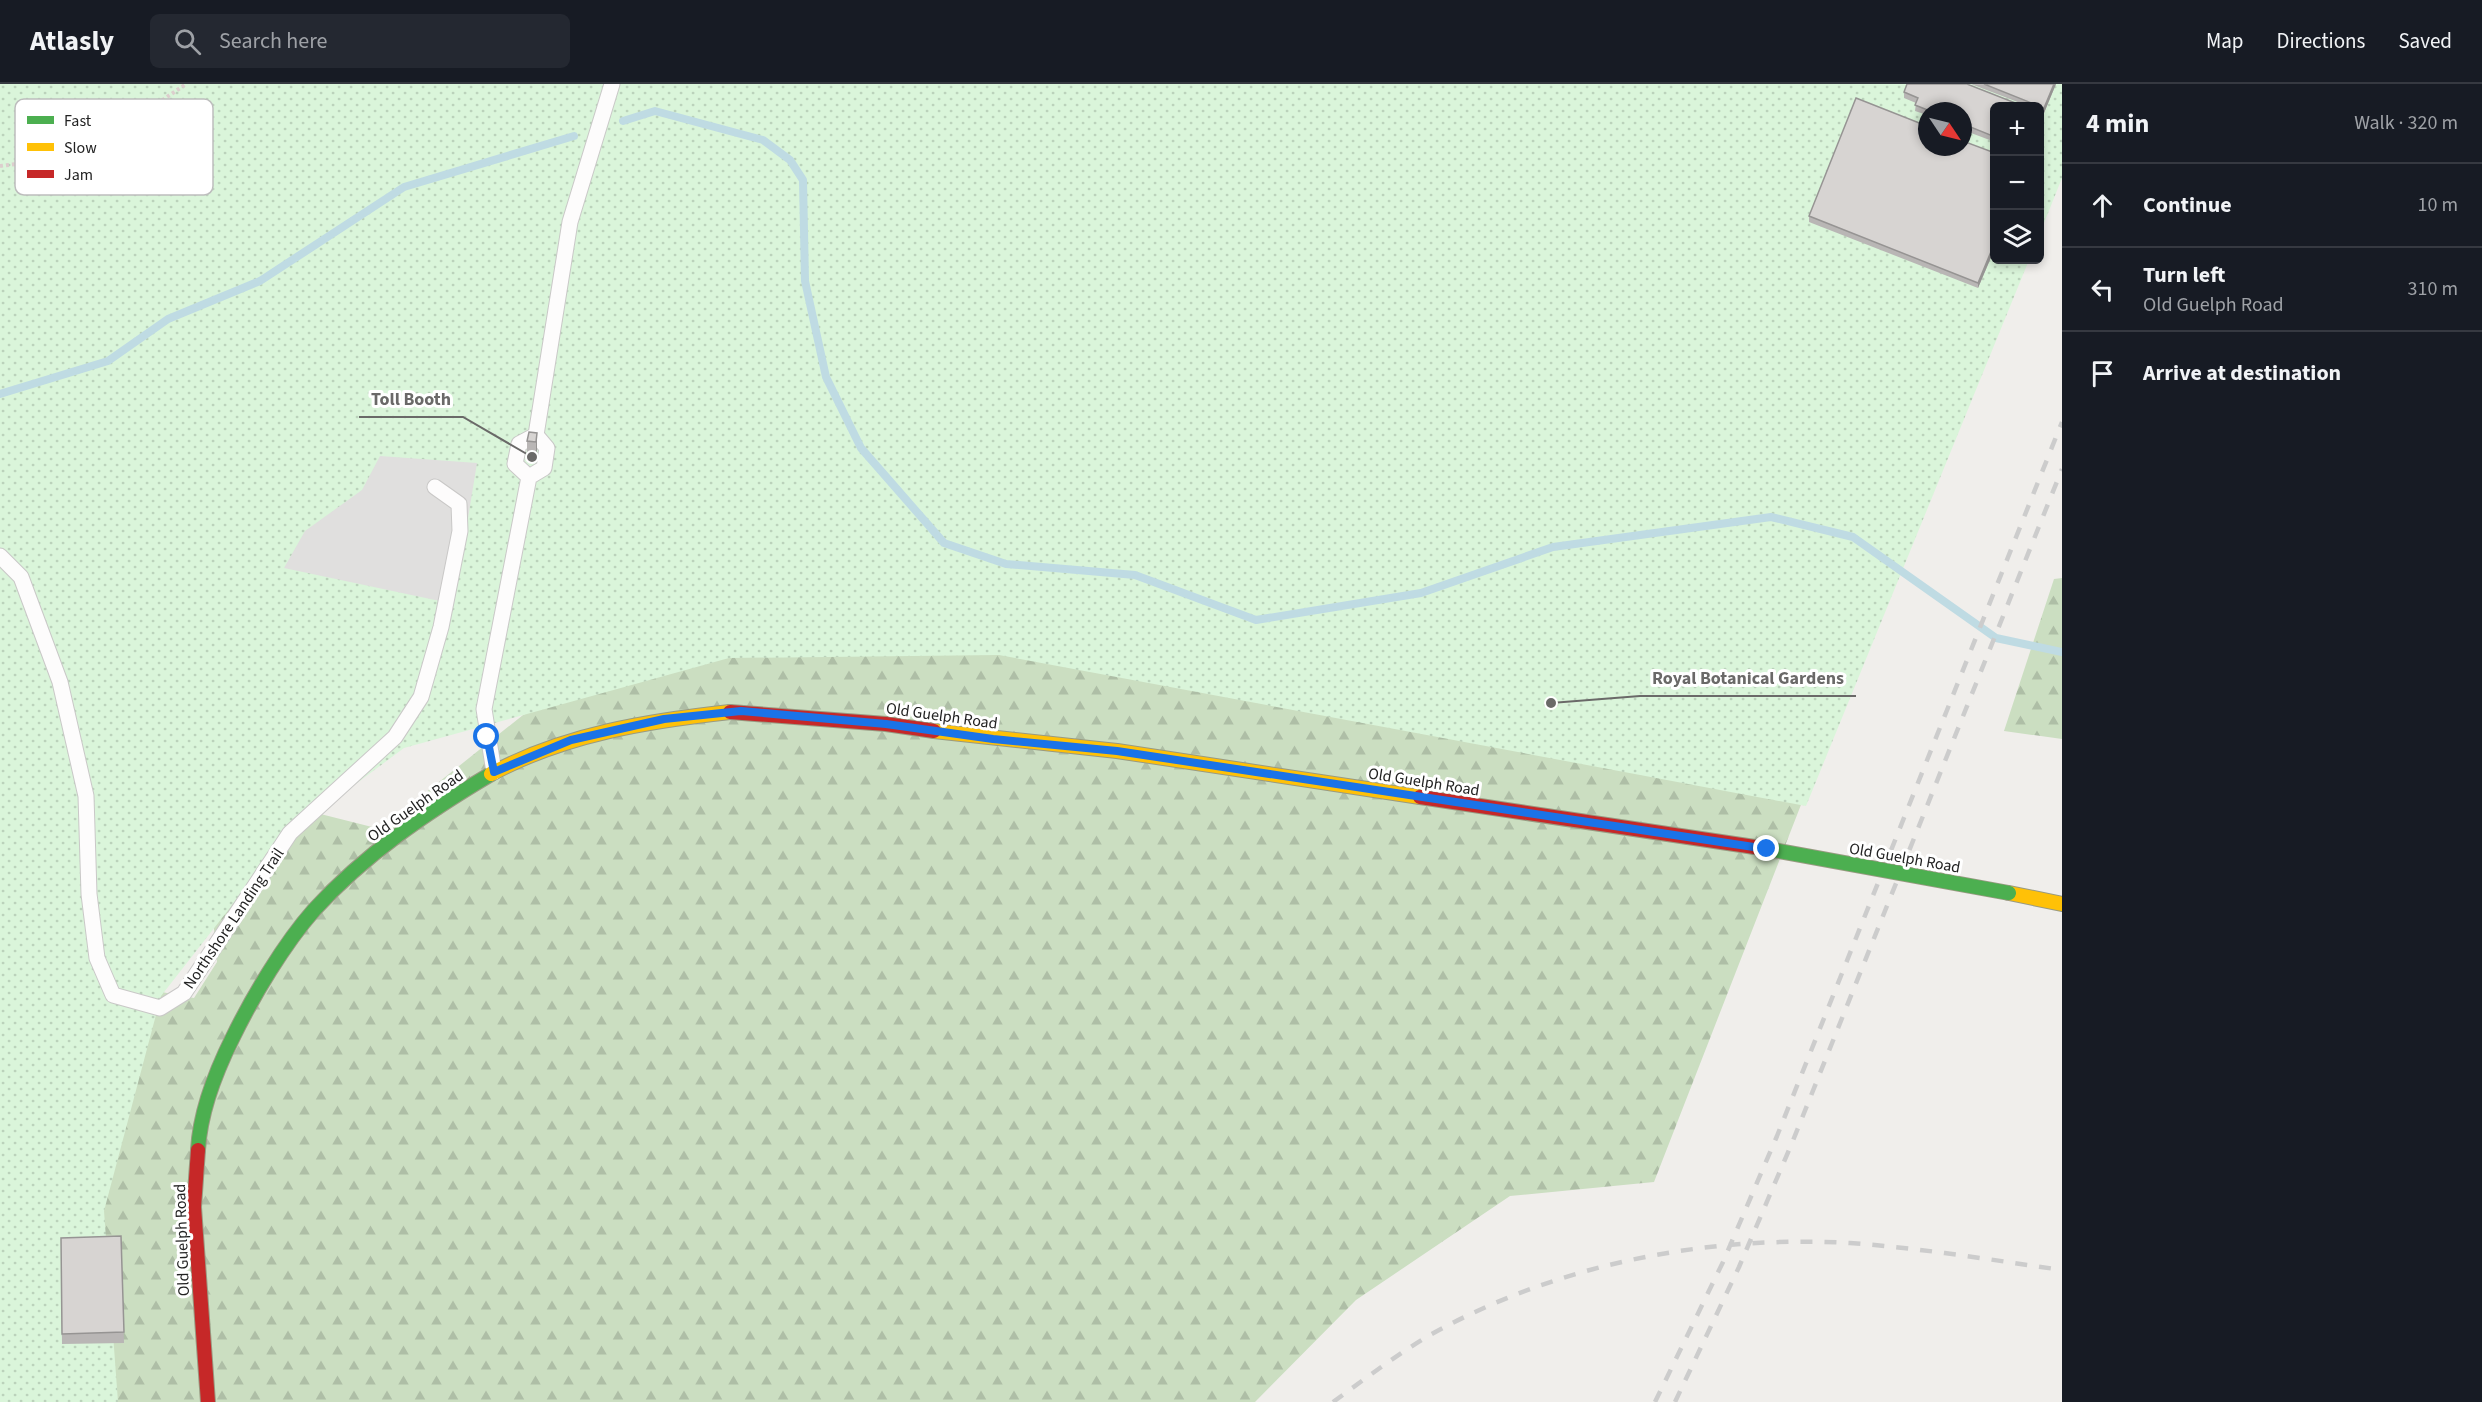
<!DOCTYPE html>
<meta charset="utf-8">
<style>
:root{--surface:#171b24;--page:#242831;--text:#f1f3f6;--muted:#9ea1a6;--line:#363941}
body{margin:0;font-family:"Source Sans 3",sans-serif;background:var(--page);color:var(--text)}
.controls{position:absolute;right:18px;top:18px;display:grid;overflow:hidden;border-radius:9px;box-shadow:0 3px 9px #0003}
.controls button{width:54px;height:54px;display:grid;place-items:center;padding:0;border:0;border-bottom:2px solid var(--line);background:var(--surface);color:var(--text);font:30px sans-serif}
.compass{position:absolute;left:1918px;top:18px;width:54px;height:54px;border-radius:50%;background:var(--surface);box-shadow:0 3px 9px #0003;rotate:125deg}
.stop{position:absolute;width:18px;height:18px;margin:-14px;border:4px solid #1a73e8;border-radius:50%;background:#fff}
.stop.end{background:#1a73e8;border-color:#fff;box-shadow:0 2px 6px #0008}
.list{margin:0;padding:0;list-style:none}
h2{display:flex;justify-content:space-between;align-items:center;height:78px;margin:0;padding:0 24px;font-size:26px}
h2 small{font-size:20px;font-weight:400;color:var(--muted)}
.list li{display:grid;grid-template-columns:39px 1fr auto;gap:18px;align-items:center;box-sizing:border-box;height:84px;padding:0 24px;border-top:2px solid var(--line)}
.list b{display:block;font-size:22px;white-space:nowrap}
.list p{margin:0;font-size:20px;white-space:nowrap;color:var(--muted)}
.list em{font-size:20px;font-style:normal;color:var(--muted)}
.icon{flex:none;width:33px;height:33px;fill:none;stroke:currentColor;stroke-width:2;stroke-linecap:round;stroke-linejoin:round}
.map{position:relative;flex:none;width:2062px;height:1318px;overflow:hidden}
header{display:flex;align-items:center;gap:36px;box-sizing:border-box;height:84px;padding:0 30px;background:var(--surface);border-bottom:2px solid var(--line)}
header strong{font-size:28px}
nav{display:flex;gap:33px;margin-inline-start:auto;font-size:21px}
.search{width:420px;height:54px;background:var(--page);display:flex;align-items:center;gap:15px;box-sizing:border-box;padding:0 21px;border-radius:9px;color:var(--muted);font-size:22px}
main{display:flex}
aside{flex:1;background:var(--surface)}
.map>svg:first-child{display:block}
.forest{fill:url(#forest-firs)}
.park{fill:url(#park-dots);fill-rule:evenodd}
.parking{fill:#e0dfde}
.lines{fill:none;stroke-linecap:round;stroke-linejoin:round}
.stream{stroke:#bfdbe3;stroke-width:8}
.lane-casing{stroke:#c9c8c7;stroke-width:17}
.fast-casing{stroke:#999a82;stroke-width:16}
.slow-casing{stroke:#999a82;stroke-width:16}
.jam-casing{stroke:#999a82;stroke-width:16}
.path{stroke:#dccecd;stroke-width:4;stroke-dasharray:3 3;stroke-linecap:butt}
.lane{stroke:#fdfcfc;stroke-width:15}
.fast{stroke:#4caf50;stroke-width:14}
.slow{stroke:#ffc107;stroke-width:14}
.jam{stroke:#c62828;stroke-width:14}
.rail{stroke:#ccc;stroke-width:4.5;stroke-dasharray:12 12;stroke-linecap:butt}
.fast-bridge-casing{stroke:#999a82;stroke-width:16;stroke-linecap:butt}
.fast-bridge{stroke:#4caf50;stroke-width:14}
.wall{fill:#b9b6b5}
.shaded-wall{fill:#969493}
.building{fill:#d7d4d2;stroke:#969493;stroke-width:1.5}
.route{stroke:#1a73e8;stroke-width:8}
.labels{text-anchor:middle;stroke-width:6;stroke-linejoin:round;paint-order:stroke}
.street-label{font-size:16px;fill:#222;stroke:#fff}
.key{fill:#fff;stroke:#bdbdbd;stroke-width:1.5}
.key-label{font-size:16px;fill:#222}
.leader{fill:none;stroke:#6a6968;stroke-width:2}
.callout-dot{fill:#6a6968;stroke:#fff;stroke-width:2}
.callout-label{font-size:18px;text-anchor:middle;font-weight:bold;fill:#6a6968;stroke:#fff;stroke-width:6;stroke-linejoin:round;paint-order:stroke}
</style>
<header>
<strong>Atlasly</strong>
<div class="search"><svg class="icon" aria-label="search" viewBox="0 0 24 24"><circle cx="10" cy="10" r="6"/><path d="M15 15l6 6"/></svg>Search here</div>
<nav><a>Map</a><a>Directions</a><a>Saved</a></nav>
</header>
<main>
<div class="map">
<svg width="2062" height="1318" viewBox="0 0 2062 1318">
<defs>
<pattern id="forest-firs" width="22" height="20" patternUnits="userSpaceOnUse" patternTransform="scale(1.5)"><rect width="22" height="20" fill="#cbdec1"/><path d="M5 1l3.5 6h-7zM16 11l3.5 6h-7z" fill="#aebea6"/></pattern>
<pattern id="park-dots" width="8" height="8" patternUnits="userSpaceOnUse" patternTransform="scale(1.5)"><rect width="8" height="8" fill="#daf5da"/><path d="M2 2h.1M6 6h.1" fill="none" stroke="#bbd2bb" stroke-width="1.8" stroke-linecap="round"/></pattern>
</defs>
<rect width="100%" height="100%" fill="#f0eeeb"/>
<path class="forest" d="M0,0H592L594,6L565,139L530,197L454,210L383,386L316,451L228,480L147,475L125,554L88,830L129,902L194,914L217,878L205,749L220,735L261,715L380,745L523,631L638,578L754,567L752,547L701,490L663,415L672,358L656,237L620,171L670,0H1697L1734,17L1768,62L1726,132L1541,154L1447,183L1300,194L1160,133L1144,170L1148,236L1321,310L1401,332L1498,327L1515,302L1592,310L1823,290L1949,341L1654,1098L1510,1112L1356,1216L1255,1318H0Z
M2062,494V655L2004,647L2054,495Z"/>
<path class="park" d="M0,0H2062V94L2040,149V22H1994V176H2029L1806,722L999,571L729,574L404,664L286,752L161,912L104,1127L118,1318H0ZM1927,27H1963V63H1927Z"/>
<path class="parking" d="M380,372L477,379L454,520L284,484L305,447L362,406Z"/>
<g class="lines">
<path class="stream" d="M623,37L655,27L763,56L790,76L803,96L805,197L826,293L861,364L944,459L1006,480L1135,491L1256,536L1421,509L1553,463L1771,433L1853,453L1996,554L2062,568
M0,310L108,277L168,235L260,197L404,103L574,52"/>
<defs>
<path id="lane" d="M529,393L515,380L519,360L536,351
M0,472L21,493L60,598L86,712L89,810L97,874L113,911L160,924L184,909L290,749L395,653L421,613L441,543L460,447L459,420L435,403
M494,688L484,625L529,393L544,384L547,364L536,351L570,138L612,0"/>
<path id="fast" d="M198,1066C200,1028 216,987 233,953C253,912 284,860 314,826C365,770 427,728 491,690"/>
<path id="slow" d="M934,647L1117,667L1420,713
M491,690C565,650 648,637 730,628
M2009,809L2062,820"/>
<path id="jam" d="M730,628L886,640L934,647
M1420,713L1768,765
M198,1066L194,1123L208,1318"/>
</defs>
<use href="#lane" class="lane-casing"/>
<use href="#fast" class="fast-casing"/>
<use href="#slow" class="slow-casing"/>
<use href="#jam" class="jam-casing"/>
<path class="path" d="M0,82L81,72L186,0"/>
<use href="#lane" class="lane"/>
<use href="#fast" class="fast"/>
<use href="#slow" class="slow"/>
<use href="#jam" class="jam"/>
<path class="rail" d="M1333,1318C1365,1295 1396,1271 1430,1251C1557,1180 1706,1151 1850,1159C1921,1164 1992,1176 2062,1186
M1655,1318L1723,1178L1777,1052L2062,338
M1675,1318L1739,1183L1792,1059L2062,385"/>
<defs>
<path id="fast-bridge" d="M1768,765L2009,809"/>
</defs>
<use href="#fast-bridge" class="fast-bridge-casing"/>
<use href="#fast-bridge" class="fast-bridge"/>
</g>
<path class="wall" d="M1971,0H2056L2044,29L2040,27V22H2028Z
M1904,8L1995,22V58L1963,46V27H1927V31L1915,27L1916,19L1904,14Z
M1995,69V164L1978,204L1809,138V132Z
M537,349V369L536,379L527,378V357Z
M121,1152L124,1259L62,1260L61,1154Z"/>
<path class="shaded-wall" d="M2054,0H2056L2044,29V24Z
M2043,30V36L2040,44V39Z
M1995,158V164L1978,204V199Z
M537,349V369L536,379V358Z"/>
<path class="building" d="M1907,0H1967L2023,22H1995V53L1963,40V27H1930L1915,21L1918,14L1904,8Z
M1984,0H2054L2044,24Z
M1856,14L1927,42V63H1963V57L1995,69V158L1978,199L1809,132Z
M2040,29L2043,30L2040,39Z
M529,348L537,349L536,358L527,357Z
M121,1152L124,1248L62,1250L61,1154Z"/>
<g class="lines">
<path class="route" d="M487,653L494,688L571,656L664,635L741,627L886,640L993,655L1117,667L1767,765"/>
</g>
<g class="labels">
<g class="street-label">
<text transform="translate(942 631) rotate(8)" y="6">Old Guelph Road</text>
<text transform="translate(1424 697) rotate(9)" y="6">Old Guelph Road</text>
<text transform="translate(415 721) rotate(-35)" y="6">Old Guelph Road</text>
<text transform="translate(1905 773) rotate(10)" y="6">Old Guelph Road</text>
<text transform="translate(233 834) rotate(-56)" y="6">Northshore Landing Trail</text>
<text transform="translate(181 1156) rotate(-92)" y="6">Old Guelph Road</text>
</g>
</g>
<rect x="15" y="15" width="198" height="96" rx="9" class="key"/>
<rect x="27" y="32" width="27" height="8" fill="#4caf50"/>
<rect x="27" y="59" width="27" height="8" fill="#ffc107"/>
<rect x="27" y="86" width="27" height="8" fill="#c62828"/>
<g class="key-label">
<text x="64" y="42">Fast</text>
<text x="64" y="69">Slow</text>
<text x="64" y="96">Jam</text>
</g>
<path class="leader" d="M532 373L463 333H359M1551 619L1640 612H1856"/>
<g class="callout-dot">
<circle cx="532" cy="373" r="6"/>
<circle cx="1551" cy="619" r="6"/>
</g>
<g class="callout-label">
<text x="411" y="321">Toll Booth</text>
<text x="1748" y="600">Royal Botanical Gardens</text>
</g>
</svg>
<div class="controls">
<button>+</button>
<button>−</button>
<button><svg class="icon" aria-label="layers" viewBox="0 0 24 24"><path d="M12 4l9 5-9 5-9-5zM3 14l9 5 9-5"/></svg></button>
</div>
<svg class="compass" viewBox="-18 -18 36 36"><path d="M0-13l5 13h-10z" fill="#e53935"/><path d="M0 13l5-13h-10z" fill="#9ea1a6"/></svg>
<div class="stop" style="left:487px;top:653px"></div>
<div class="stop end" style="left:1767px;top:765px"></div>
</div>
<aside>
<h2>4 min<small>Walk · 320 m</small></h2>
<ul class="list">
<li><svg class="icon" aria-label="ahead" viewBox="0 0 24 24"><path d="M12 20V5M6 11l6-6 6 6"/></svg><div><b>Continue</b></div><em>10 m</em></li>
<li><svg class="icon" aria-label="left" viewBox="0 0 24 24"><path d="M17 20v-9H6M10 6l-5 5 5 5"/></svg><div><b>Turn left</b><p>Old Guelph Road</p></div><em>310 m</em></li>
<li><svg class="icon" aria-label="arrive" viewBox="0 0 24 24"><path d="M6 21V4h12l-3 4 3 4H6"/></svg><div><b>Arrive at destination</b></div></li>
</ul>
</aside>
</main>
